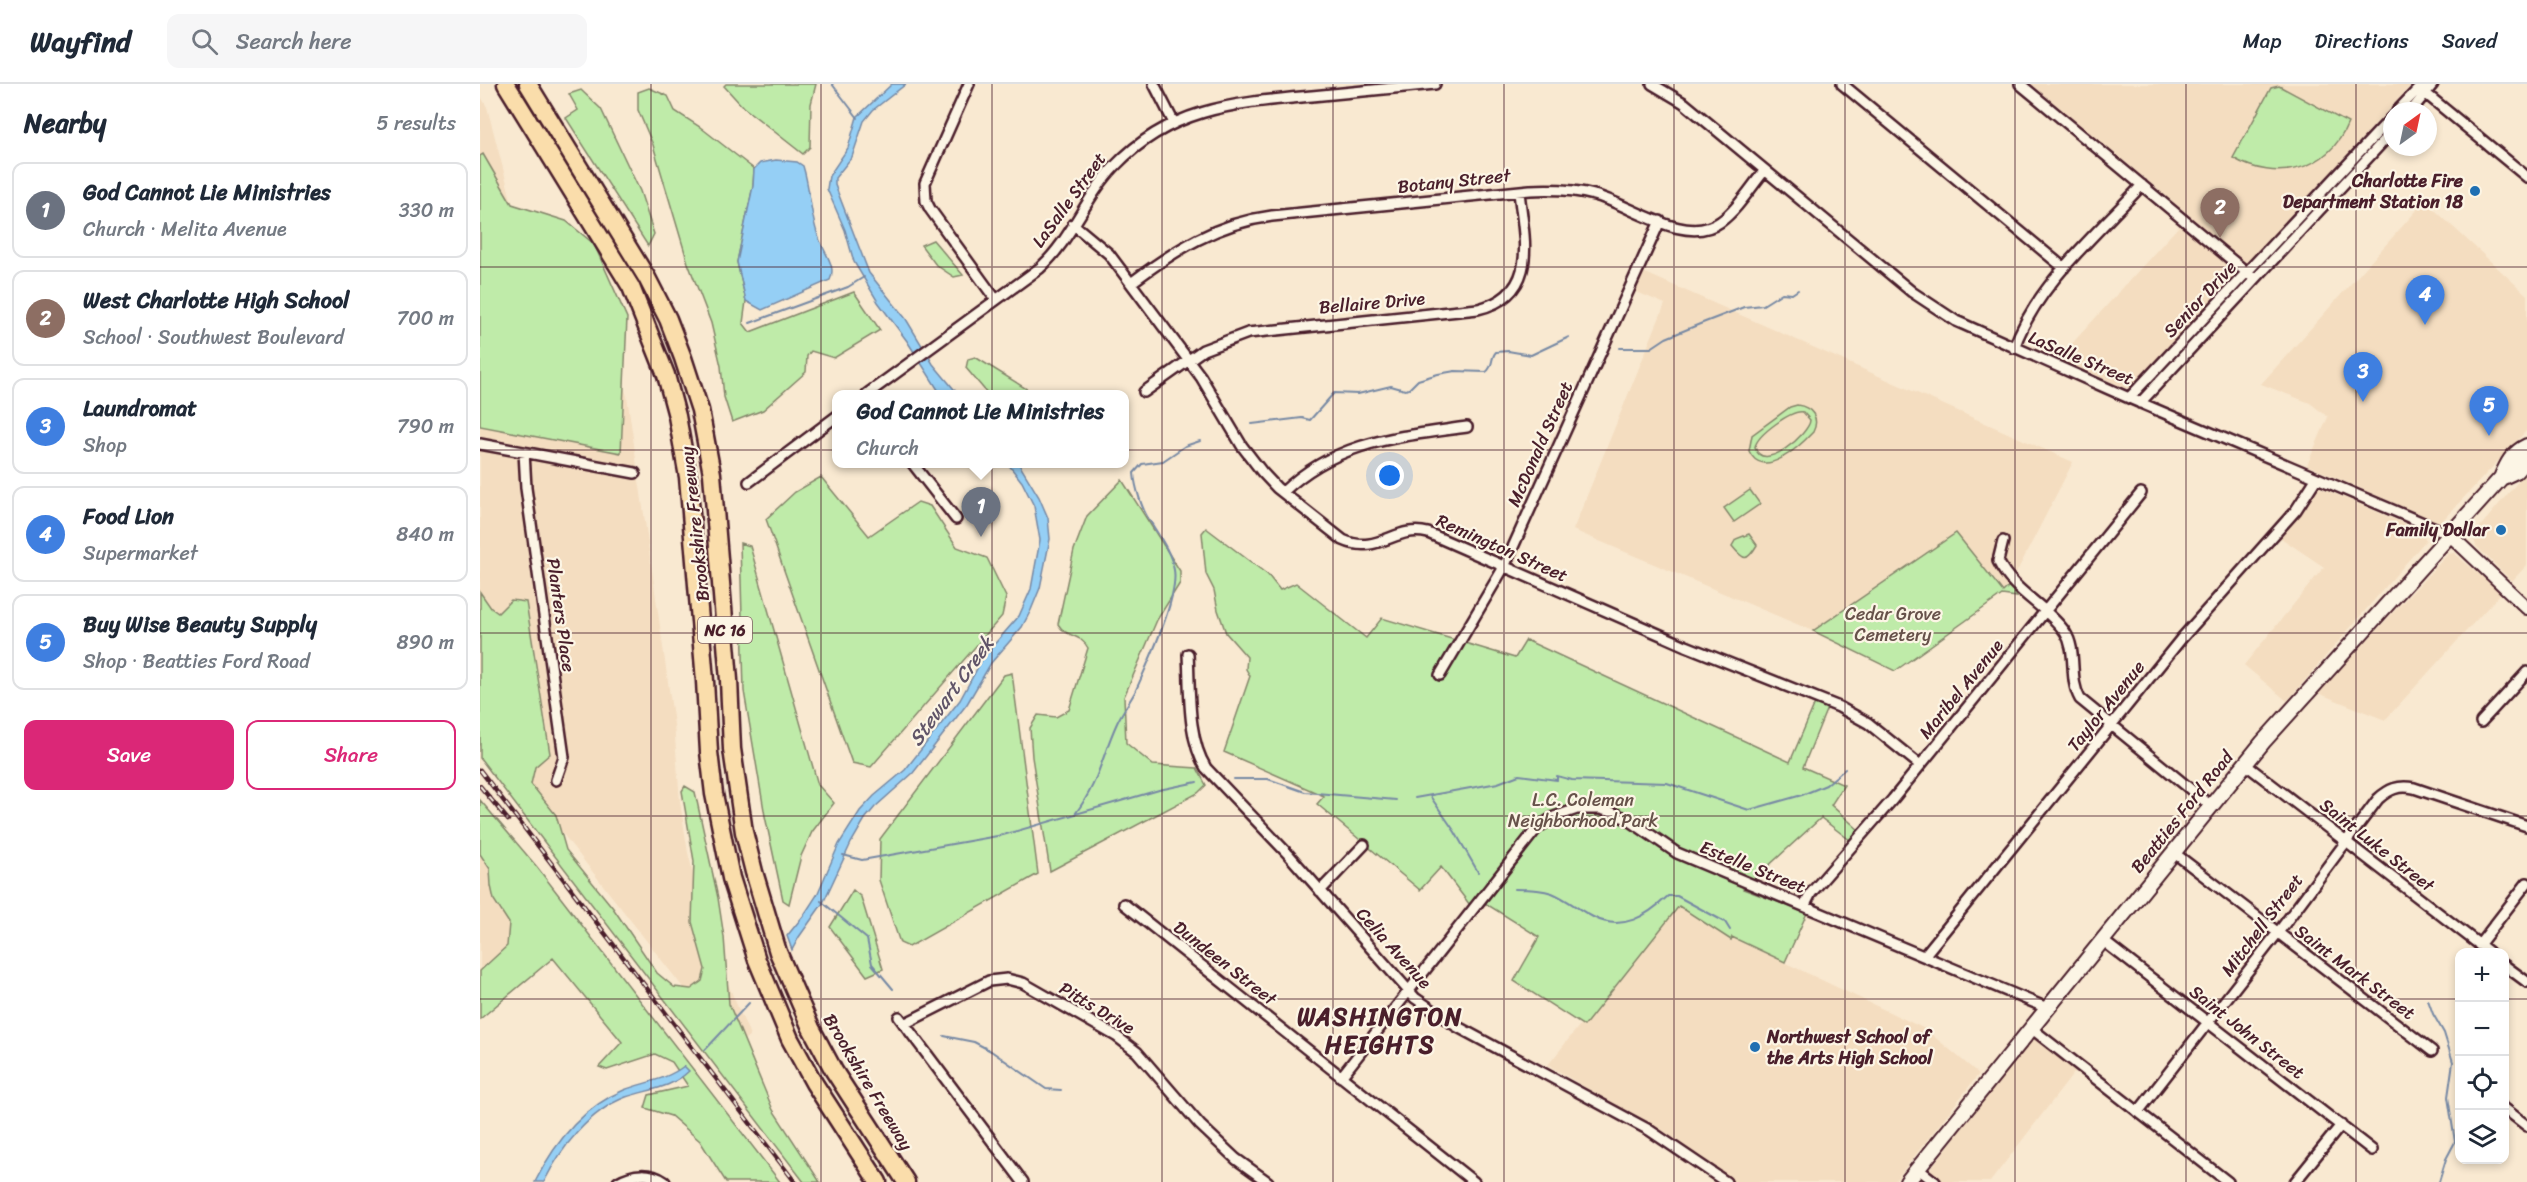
<!DOCTYPE html>
<meta charset="utf-8">
<style>
:root{--surface:#fff;--page:#f6f6f7;--text:#1f2937;--muted:#747a83;--line:#e0e1e3;--accent:#db2777}
body{margin:0;font-family:Sriracha,sans-serif;background:var(--page);color:var(--text)}
.controls{position:absolute;right:18px;bottom:18px;display:grid;overflow:hidden;border-radius:12px;box-shadow:0 3px 9px #0003}
.controls button{width:54px;height:54px;display:grid;place-items:center;padding:0;border:0;border-bottom:2px solid var(--line);background:var(--surface);color:var(--text);font:30px sans-serif}
.compass{position:absolute;left:1903px;top:18px;width:54px;height:54px;border-radius:50%;background:var(--surface);box-shadow:0 3px 9px #0003;rotate:33deg}
.you{position:absolute;left:910px;top:392px;width:21px;height:21px;margin:-15px;border:4px solid #fff;border-radius:50%;background:#1a73e8;box-shadow:0 0 0 9px #1a73e833}
.badge{display:grid;place-items:center;width:39px;height:39px;border-radius:50%;background:var(--accent);color:#fff;font-size:20px;font-weight:700}
.pin{position:absolute;translate:-50% -50px;filter:drop-shadow(0 2px 3px #0008)}
.pin::after{content:'';position:absolute;top:32px;width:21px;height:18px;background:inherit;clip-path:polygon(0 0,100% 0,50% 100%)}
.popup{position:absolute;left:352px;top:306px;width:297px;height:78px;box-sizing:border-box;display:grid;place-content:center;border-radius:12px;background:var(--surface);filter:drop-shadow(0 2px 4px #0005);font-size:20px;white-space:nowrap;color:var(--muted)}
.popup b{font-size:22px;color:var(--text)}
.popup::after{content:'';position:absolute;left:50%;top:100%;margin-left:-12px;border:12px solid transparent;border-top-color:var(--surface)}
.list{margin:0;padding:0;list-style:none}
h2{display:flex;justify-content:space-between;align-items:center;height:78px;margin:0;padding:0 24px;font-size:26px}
h2 small{font-size:20px;font-weight:400;color:var(--muted)}
.list li{display:grid;grid-template-columns:39px 1fr auto;gap:18px;align-items:center;box-sizing:border-box;height:96px;margin:0 12px 12px;padding:0 12px;border:2px solid var(--line);border-radius:12px}
.list b{display:block;font-size:22px;white-space:nowrap}
.list p{margin:0;font-size:20px;white-space:nowrap;color:var(--muted)}
.list em{font-size:20px;font-style:normal;color:var(--muted)}
.actions{display:flex;gap:12px;padding:18px 24px}
.actions a{flex:1;padding:14px 0;border:2px solid var(--accent);border-radius:12px;text-align:center;font-size:21px;color:var(--accent)}
.actions .main{background:var(--accent);color:#fff}
.icon{flex:none;width:33px;height:33px;fill:none;stroke:currentColor;stroke-width:2;stroke-linecap:round;stroke-linejoin:round}
.map{position:relative;flex:none;width:2047px;height:1098px;overflow:hidden}
header{display:flex;align-items:center;gap:36px;box-sizing:border-box;height:84px;padding:0 30px;background:var(--surface);border-bottom:2px solid var(--line)}
header strong{font-size:28px}
nav{display:flex;gap:33px;margin-inline-start:auto;font-size:21px}
.search{width:420px;height:54px;background:var(--page);display:flex;align-items:center;gap:15px;box-sizing:border-box;padding:0 21px;border-radius:12px;color:var(--muted);font-size:22px}
main{display:flex}
aside{flex:1;background:var(--surface)}
.map>svg:first-child{display:block}
.built{fill:#f4ddc0}
.green{fill:#bfeba9;stroke:#84856a;stroke-width:1.5;fill-rule:evenodd}
.water{fill:#95cff5;stroke:#7789a4;stroke-width:1.5}
.lines{fill:none;stroke-linecap:round;stroke-linejoin:round}
.stream{stroke:#7789a4;stroke-width:2}
.minor-casing{stroke:#4a1f2b;stroke-width:14}
.tertiary-casing{stroke:#4a1f2b;stroke-width:16}
.secondary-casing{stroke:#4a1f2b;stroke-width:18}
.motorway-casing{stroke:#4a1f2b;stroke-width:21}
.minor{stroke:#fcf5e5;stroke-width:9}
.tertiary{stroke:#fcf5e5;stroke-width:12}
.secondary{stroke:#fcf5e5;stroke-width:14}
.motorway{stroke:#faddab;stroke-width:16}
.rail-casing{stroke:#4a1f2b;stroke-width:4.5}
.rail{stroke:#fcf5e5;stroke-width:2;stroke-dasharray:7;stroke-linecap:butt}
.grid{fill:none;stroke:#4a1f2b;stroke-width:1.5;stroke-opacity:0.55}
.poi-dot{fill:#1f6fb2;stroke:#fcf5e5;stroke-width:2}
.labels{text-anchor:middle;stroke-width:4.5;stroke-linejoin:round;paint-order:stroke}
.shield{fill:#fcf5e5;stroke:#7f5f63;stroke-width:1.5}
.shield-label{font-size:16px;font-weight:bold;fill:#4a1f2b}
.street-label{font-size:18px;fill:#4a1f2b;stroke:#fcf5e5}
.poi-label{font-size:18px;font-weight:bold;fill:#4a1f2b;stroke:#fcf5e5;text-anchor:end}
.park-label{font-size:18px;fill:#67524a;stroke:#fcf5e5}
.water-label{font-size:20px;font-style:italic;fill:#605468;stroke:#fcf5e5}
.district-label{font-size:24px;font-weight:bold;letter-spacing:1.5px;fill:#4a1f2b;stroke:#fcf5e5}
</style>
<header>
<strong>Wayfind</strong>
<div class="search"><svg class="icon" aria-label="search" viewBox="0 0 24 24"><circle cx="10" cy="10" r="6"/><path d="M15 15l6 6"/></svg>Search here</div>
<nav><a>Map</a><a>Directions</a><a>Saved</a></nav>
</header>
<main>
<aside>
<h2>Nearby<small>5 results</small></h2>
<ul class="list">
<li><span class="badge" style="background:#6b7280">1</span><div><b>God Cannot Lie Ministries</b><p>Church · Melita Avenue</p></div><em>330 m</em></li>
<li><span class="badge" style="background:#8d6e63">2</span><div><b>West Charlotte High School</b><p>School · Southwest Boulevard</p></div><em>700 m</em></li>
<li><span class="badge" style="background:#3f7fe0">3</span><div><b>Laundromat</b><p>Shop</p></div><em>790 m</em></li>
<li><span class="badge" style="background:#3f7fe0">4</span><div><b>Food Lion</b><p>Supermarket</p></div><em>840 m</em></li>
<li><span class="badge" style="background:#3f7fe0">5</span><div><b>Buy Wise Beauty Supply</b><p>Shop · Beatties Ford Road</p></div><em>890 m</em></li>
</ul>
<div class="actions"><a class="main">Save</a><a>Share</a></div>
</aside>
<div class="map">
<svg width="2047" height="1098" viewBox="0 0 2047 1098">
<rect width="100%" height="100%" fill="#f9e9d1"/>
<filter id="ink" filterUnits="userSpaceOnUse"><feTurbulence type="fractalNoise" baseFrequency=".0167" numOctaves="2"/><feDisplacementMap in="SourceGraphic" scale="12" xChannelSelector="R" yChannelSelector="G"/><feConvolveMatrix kernelMatrix="1 2 1 2 8 2 1 2 1" color-interpolation-filters="sRGB"/></filter>
<g filter="url(#ink)">
<path class="built" d="M1551,0H1932L1655,302L1650,304H1645L1578,275L1709,131Z
M0,11L7,23L60,226L121,237L147,312L194,640L200,718L208,769L223,829L241,884L270,951L252,966L0,644Z
M1945,117L2047,211V346L1962,437H1955L1827,381L1848,333L1830,319L1781,300Z
M1161,187L1593,378L1530,501L1523,509L1476,449L1333,547L1093,446L1185,220L1152,206Z
M2047,387V481L2032,497L1996,462L1993,451Z
M1837,402L1941,447L1946,456L1807,617L1764,581L1844,483L1798,452Z
M1974,469L2021,509L1905,636L1838,609L1968,470Z
M0,770L10,785L11,802L14,816L29,839L27,862L0,887Z
M1199,817L1251,853L1445,945L1499,990L1414,1098H1253L1178,1047L1068,981Z
M1555,952L1597,985L1510,1098H1440Z"/>
<path class="green" d="M246,0H336L331,20L330,63L323,70L263,23L244,2Z
M1799,2L1868,39C1849,87 1796,99 1753,74L1791,4Z
M169,4L188,12L195,27L220,43L274,85L273,102L257,178L266,217L263,239L270,248L374,208L400,246L354,274L331,267L327,272L326,288L283,326L252,338L244,313L241,282L231,239L208,179L173,61L158,26V8Z
M101,6L121,25L160,107L174,150L168,162L86,34L98,26L89,10Z
M3,70L32,120L86,137L114,160L147,234L141,369L0,342V72Z
M453,156L483,191L474,193L456,181L441,161Z
M495,273L550,307L554,310H508L486,284L488,275Z
M1317,321C1332,323 1340,334 1333,348C1319,363 1283,397 1269,367L1272,351L1310,323ZM1323,328L1330,336C1330,349 1282,391 1275,363C1277,351 1311,326 1323,328Z
M341,393L389,452L438,418L450,422L477,463L507,474L526,513L522,532L391,683L372,679L286,435L315,408Z
M642,396L700,487V499L677,536L644,613L646,659L673,681L717,684L726,701L718,709L570,787L552,673L550,644L558,631L576,633L589,626L608,564C599,548 587,555 578,540L594,466L607,432Z
M1270,406L1280,420L1254,438L1244,424Z
M726,444L788,491L800,506L816,499L886,554L902,534L1035,574L1046,556L1310,678L1335,619L1347,624L1323,683L1364,701L1351,721L1380,747L1371,757L1341,734L1263,805L1327,829L1305,878L1252,853L1251,856L1199,822L1104,942L1034,897L1059,853L1000,816L993,825L961,783L940,806L837,720L844,712L744,668L770,592L766,585L767,573L746,549L738,526L734,506L726,490L722,449Z
M1476,449L1523,508L1530,501L1537,513L1522,511L1415,587L1333,547Z
M1269,450L1277,461C1267,478 1264,477 1252,462L1256,455Z
M260,459L270,462L338,701L354,719L332,748L321,772L309,820L303,816L285,732L264,607Z
M0,508L11,524L18,529L31,516L46,518L70,670L55,683L51,700L76,731L86,766L133,824L177,889L194,903L211,905L222,897L225,885L212,838L214,777L202,707L205,702L215,708L238,814L244,853L249,920L293,1026L340,1098H324L0,674Z
M532,589L558,790L429,863L420,859L399,796L400,755L524,591Z
M0,716L57,783L300,1098H246L220,1057L191,1032L165,1024L169,1011L208,1002L192,978L175,970L127,986L119,983L142,958L73,874L0,935V887L27,862L29,839L14,816L11,802L10,785L0,770Z
M373,806L381,813L403,885L387,892L350,843Z"/>
<path class="water" d="M412,0H426L393,26L384,37L372,73L355,94V101L389,189L426,235L453,280L478,310L460,309L427,257L398,218L374,178L365,146L347,105L349,92L368,64L377,33Z
M296,76L317,78L323,82C331,107 330,137 342,161C347,173 356,183 350,196L282,226L266,217L257,178L273,102L274,85L280,79Z
M528,380H539L559,413L568,434L570,455L560,504L551,526L542,543L511,579L487,620L444,675L433,689L395,723L385,735L371,759L343,819L319,853L312,866L307,852L324,831L337,811L359,760L380,727L394,712L425,686L480,616L504,572L539,532L551,505L560,456L554,422L542,398Z
M204,982L209,987C190,1005 170,1005 146,1013C109,1027 81,1064 64,1098H55C74,1060 103,1023 144,1006C165,998 186,996 204,982Z"/>
<g class="lines">
<path class="stream" d="M352,0L378,34
M270,239L368,203L384,193
M1140,264H1171L1186,254L1220,240L1264,223L1283,221L1302,209L1312,210L1318,206
M772,340L822,334L830,336L854,309L878,310L911,302L925,306L929,305L938,296L958,290L975,287L1006,288C1014,283 1010,274 1016,268L1028,267L1051,271L1089,253
M754,695H788L825,708L916,716
M950,712L975,748L998,788
M935,714L1018,699L1039,691L1077,696V692L1092,696L1187,699L1269,726L1322,711L1346,701L1365,685
M595,730C619,699 621,674 637,639C642,628 649,619 655,608C667,582 699,513 694,486C691,468 679,452 670,437C662,426 655,403 654,389L662,380L683,377L705,362L720,357
M363,771L382,776L523,751L679,706L717,698
M1035,805C1047,805 1060,805 1072,809C1087,815 1099,826 1113,833C1142,848 1167,832 1188,812H1197L1245,838L1250,846
M341,817L387,855L392,880L413,905
M1948,916L1953,930L1964,949L1973,978L1968,1013L1975,1058L1966,1075L1959,1098
M464,952L494,958L511,967L566,1005L581,1006
M225,966L269,919"/>
<defs>
<path id="minor" d="M489,0L445,99L446,117L450,125L516,216
M674,0L694,39
M1172,0L1204,19L1432,208L1476,237L1649,314L1969,450
M1362,0L1584,184
M1540,0L1771,192
M1939,4L2047,93
M1917,27L1942,1
M1931,27L1953,0
M593,140L629,170L721,293L762,362L782,388L797,404L863,456C898,472 916,440 948,449L1206,562L1359,623L1388,639L1440,681
M651,199C695,166 737,139 792,132L1050,106C1072,105 1093,105 1114,111C1150,120 1205,163 1240,138C1257,126 1271,103 1285,86
M1534,264C1556,201 1617,150 1662,101
M664,308L723,266L768,249L998,225C1060,210 1044,155 1039,108
M387,310L560,184C592,155 605,113 635,82C691,23 756,19 832,12C873,8 914,4 955,0
M1649,314L1912,33
M1660,319L1912,48
M0,360L155,389
M44,368L46,404L84,673L76,696
M433,380L476,435
M269,398L357,332
M803,408C856,357 917,353 987,343
M1523,457L1518,477C1533,508 1566,521 1585,548C1598,568 1588,594 1600,615L1731,722
M708,570C710,605 707,654 726,684L808,770L935,914L976,942L1169,1046L1246,1098
M960,591L1024,483L1180,137
M2001,638L2047,588
M1765,680L2009,868
M1693,768L1952,967
M840,807L884,761
M644,820L994,1098
M1325,821L1331,809L1413,715L1661,409
M1622,856L1892,1066
M1999,861L2047,799
M1444,872L1701,555L1816,426L1836,395
M2024,881L2047,898
M419,933L543,1098
M424,940L509,897L527,895L543,899L636,952L657,968L720,1041L756,1075L788,1098
M1551,944L1748,1098
M861,993L1057,744L1074,733L1097,725H1120L1131,728L1149,736L1197,769L1567,924
M2024,1024L2047,1042
M1658,1028L1803,842L1898,715C1909,705 1918,701 1934,704L2047,742
M1437,1084L1455,1098
M138,1098C153,1089 170,1088 185,1098
M1815,1098L1861,1041"/>
<path id="tertiary" d="M1969,450L2047,524"/>
<path id="secondary" d="M2021,394L2036,387L2047,375
M1427,1098L1783,658L2021,394C2027,380 2032,369 2047,362"/>
<path id="motorway" d="M26,0L151,203L186,291L197,332L208,393L225,597L229,668L234,710L251,794L277,876L310,955L334,999L398,1098
M48,0L167,194L188,235L203,274L220,326L232,390L249,596L252,665L264,748L274,788L298,868L331,944L354,987L426,1098"/>
</defs>
<use href="#minor" class="minor-casing"/>
<use href="#tertiary" class="tertiary-casing"/>
<use href="#secondary" class="secondary-casing"/>
<use href="#motorway" class="motorway-casing"/>
<use href="#minor" class="minor"/>
<use href="#tertiary" class="tertiary"/>
<use href="#secondary" class="secondary"/>
<use href="#motorway" class="motorway"/>
<defs>
<path id="rail" d="M0,686L315,1098
M0,702L28,736"/>
</defs>
<use href="#rail" class="rail-casing"/>
<use href="#rail" class="rail"/>
</g>
</g>
<path class="grid" d="M171,0V1098M341,0V1098M512,0V1098M682,0V1098M853,0V1098M1024,0V1098M1194,0V1098M1365,0V1098M1535,0V1098M1706,0V1098M1876,0V1098M0,183H2047M0,366H2047M0,549H2047M0,732H2047M0,915H1980M2024,915H2047"/>
<g class="poi-dot">
<circle cx="1995" cy="107" r="6"/>
<circle cx="2021" cy="446" r="6"/>
<circle cx="1275" cy="963" r="6"/>
</g>
<g class="labels">
<rect class="shield" x="218" y="533" width="54" height="26" rx="4.5"/>
<g class="shield-label">
<text x="245" y="552">NC 16</text>
</g>
<g class="street-label">
<text transform="translate(974 97) rotate(-6)" y="6">Botany Street</text>
<text transform="translate(589 116) rotate(-54)" y="6">LaSalle Street</text>
<text transform="translate(1720 215) rotate(-47)" y="6">Senior Drive</text>
<text transform="translate(892 219) rotate(-5)" y="6">Bellaire Drive</text>
<text transform="translate(1601 274) rotate(23)" y="6">LaSalle Street</text>
<text transform="translate(1060 360) rotate(-66)" y="6">McDonald Street</text>
<text transform="translate(215 440) rotate(-96)" y="6">Brookshire Freeway</text>
<text transform="translate(1022 464) rotate(24)" y="6">Remington Street</text>
<text transform="translate(81 531) rotate(82)" y="6">Planters Place</text>
<text transform="translate(1481 605) rotate(-51)" y="6">Maribel Avenue</text>
<text transform="translate(1626 622) rotate(-51)" y="6">Taylor Avenue</text>
<text transform="translate(1702 728) rotate(-51)" y="6">Beatties Ford Road</text>
<text transform="translate(1897 761) rotate(38)" y="6">Saint Luke Street</text>
<text transform="translate(1273 783) rotate(22)" y="6">Estelle Street</text>
<text transform="translate(1782 841) rotate(-53)" y="6">Mitchell Street</text>
<text transform="translate(914 864) rotate(48)" y="6">Celia Avenue</text>
<text transform="translate(745 879) rotate(38)" y="6">Dundeen Street</text>
<text transform="translate(1875 888) rotate(37)" y="6">Saint Mark Street</text>
<text transform="translate(617 924) rotate(31)" y="6">Pitts Drive</text>
<text transform="translate(1767 948) rotate(38)" y="6">Saint John Street</text>
<text transform="translate(388 998) rotate(59)" y="6">Brookshire Freeway</text>
</g>
<g class="poi-label">
<text x="1983" y="103">Charlotte Fire<tspan x="1983" dy="21">Department Station 18</tspan></text>
<text x="2009" y="452">Family Dollar</text>
<text x="1287" y="959" text-anchor="start">Northwest School of<tspan x="1287" dy="21">the Arts High School</tspan></text>
</g>
<g class="park-label">
<text x="1413" y="536">Cedar Grove<tspan x="1413" dy="21">Cemetery</tspan></text>
<text x="1103" y="722">L.C. Coleman<tspan x="1103" dy="21">Neighborhood Park</tspan></text>
</g>
<g class="water-label">
<text transform="translate(471 607) rotate(-54)" y="7">Stewart Creek</text>
</g>
<g class="district-label">
<text x="900" y="941">WASHINGTON<tspan x="900" dy="28">HEIGHTS</tspan></text>
</g>
</g>
</svg>
<div class="controls">
<button>+</button>
<button>−</button>
<button><svg class="icon" aria-label="locate" viewBox="0 0 24 24"><circle cx="12" cy="12" r="6"/><path d="M12 2v4M12 18v4M2 12h4M18 12h4"/></svg></button>
<button><svg class="icon" aria-label="layers" viewBox="0 0 24 24"><path d="M12 4l9 5-9 5-9-5zM3 14l9 5 9-5"/></svg></button>
</div>
<svg class="compass" viewBox="-18 -18 36 36"><path d="M0-13l5 13h-10z" fill="#e53935"/><path d="M0 13l5-13h-10z" fill="#747a83"/></svg>
<div class="you"></div>
<div class="pin badge" style="left:501px;top:453px;background:#6b7280">1</div>
<div class="popup"><b>God Cannot Lie Ministries</b>Church</div>
<div class="pin badge" style="left:1740px;top:154px;background:#8d6e63">2</div>
<div class="pin badge" style="left:1883px;top:318px;background:#3f7fe0">3</div>
<div class="pin badge" style="left:1945px;top:241px;background:#3f7fe0">4</div>
<div class="pin badge" style="left:2009px;top:352px;background:#3f7fe0">5</div>
</div>
</main>
